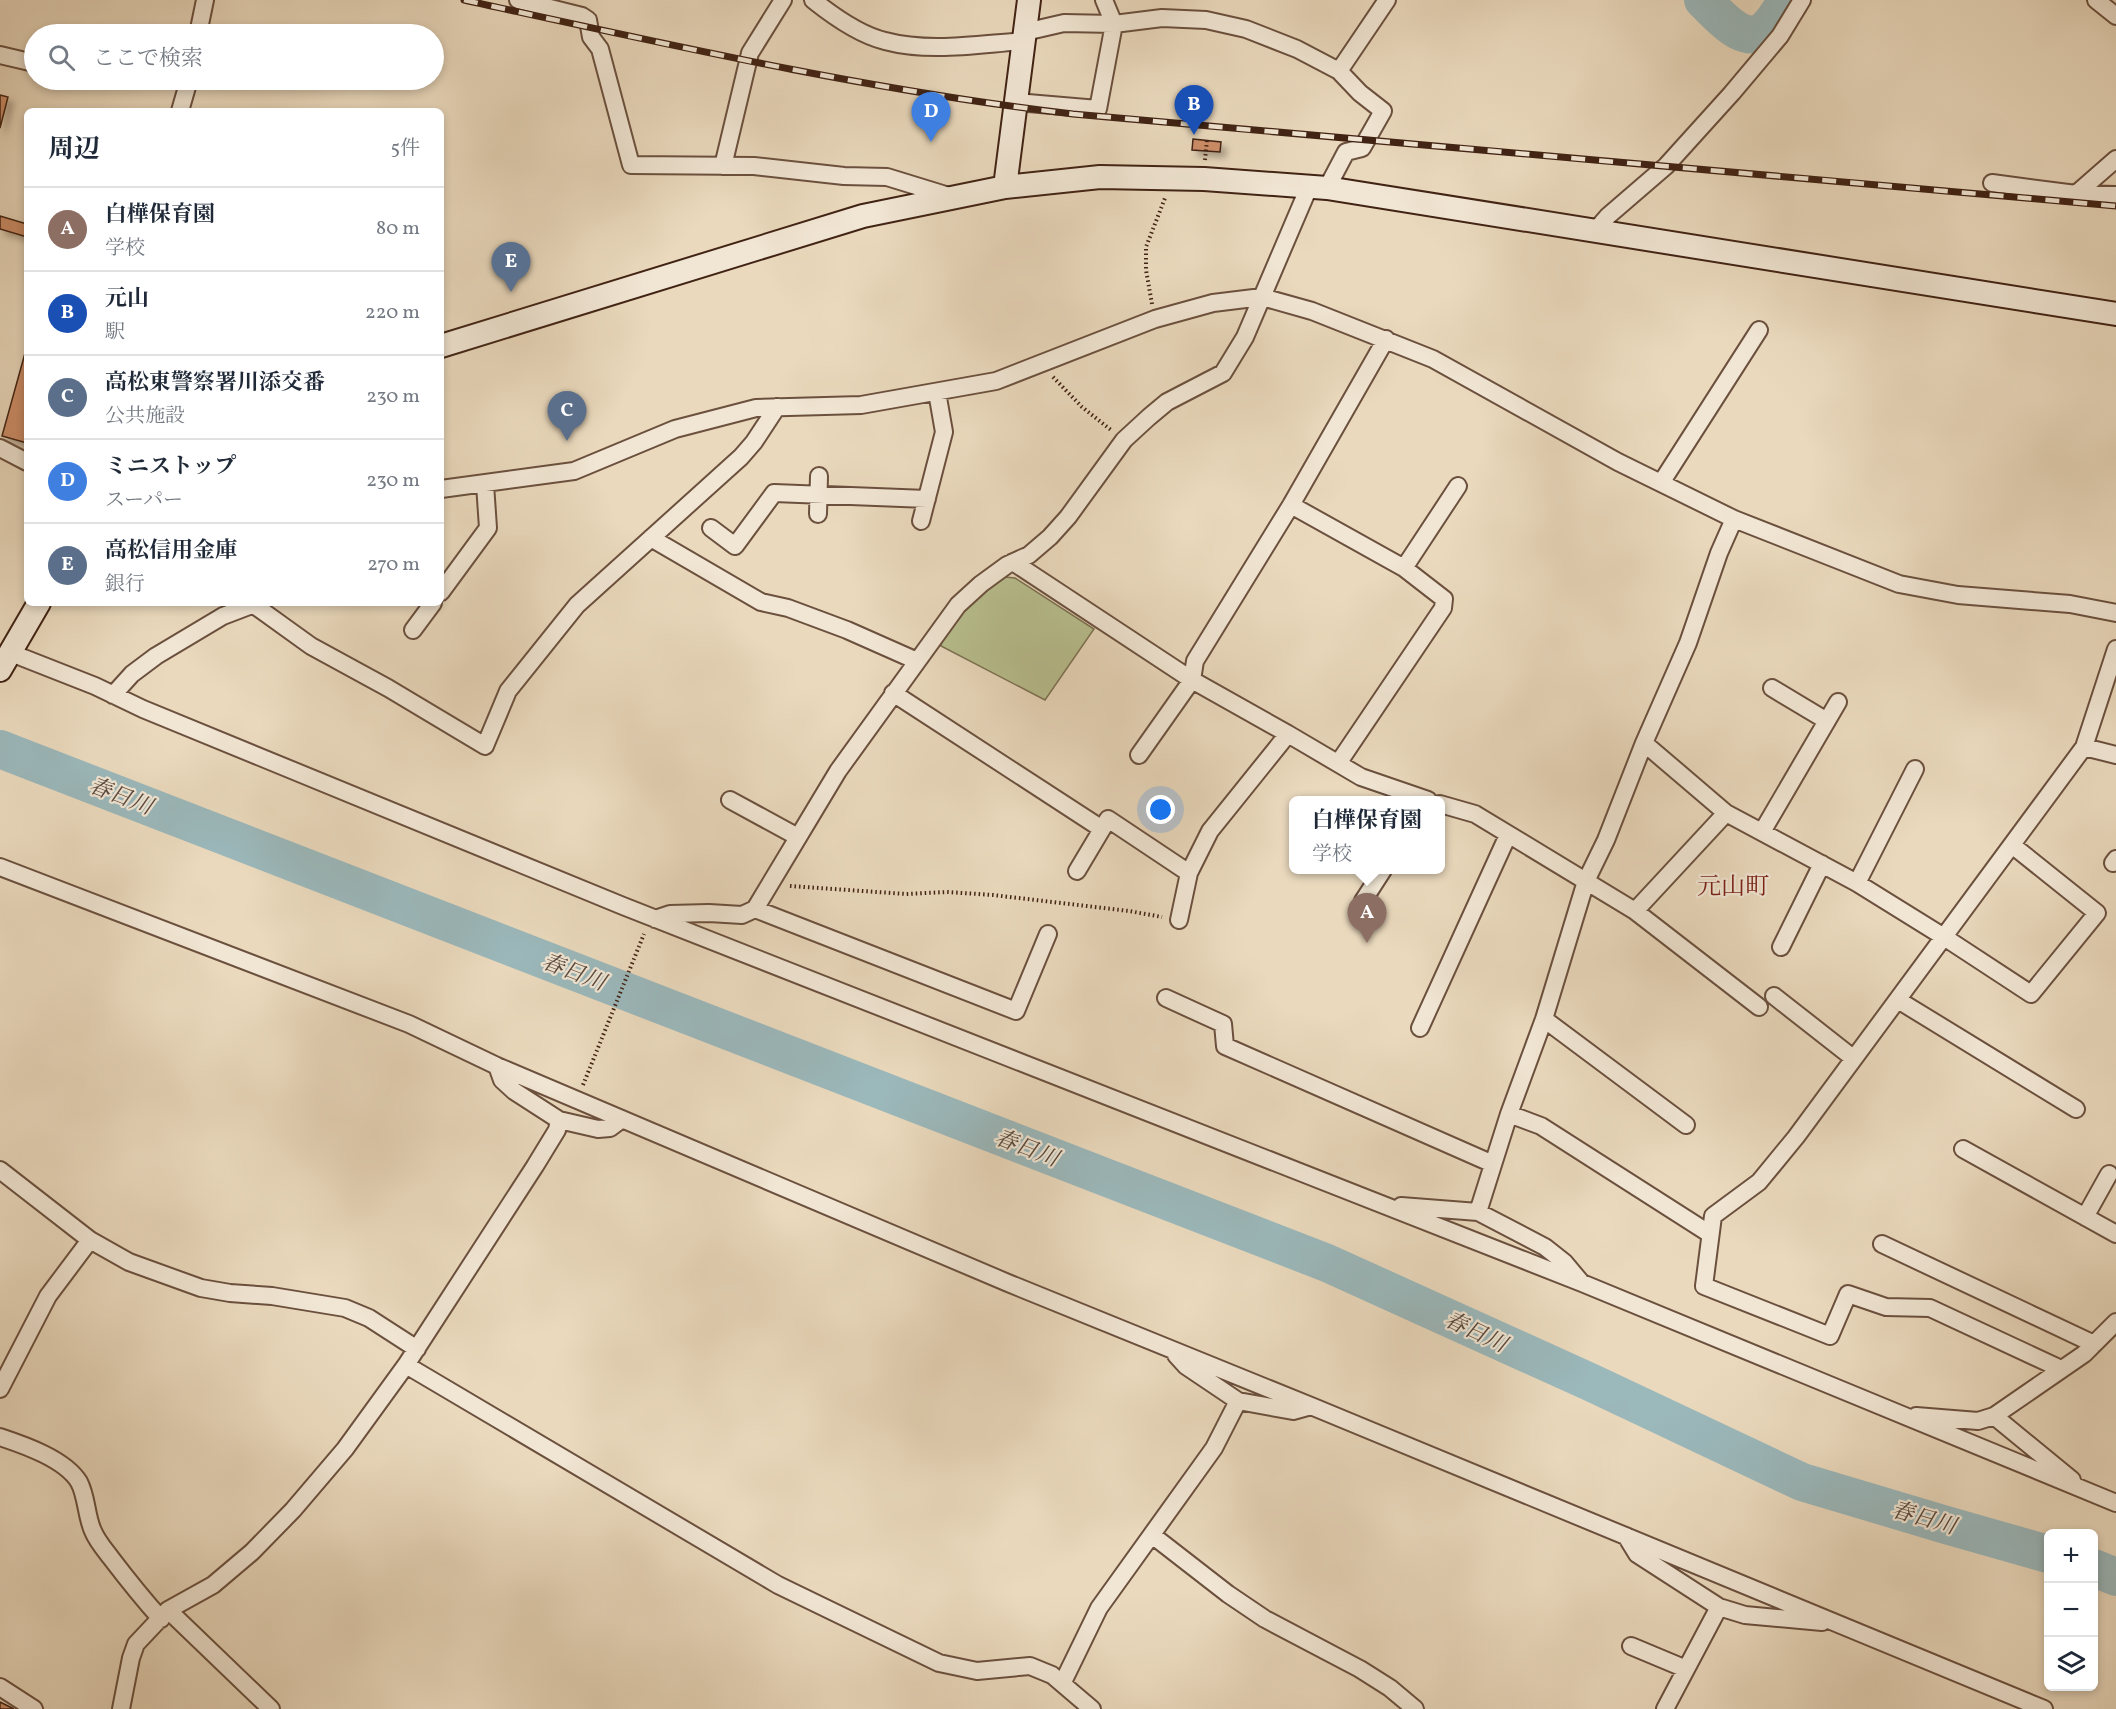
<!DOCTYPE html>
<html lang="ja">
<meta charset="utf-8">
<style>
:root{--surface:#fff;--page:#f2f2f3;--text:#1f2937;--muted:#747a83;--line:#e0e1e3;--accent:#8f2418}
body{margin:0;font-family:Vollkorn,"Noto Serif JP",serif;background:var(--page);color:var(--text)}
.controls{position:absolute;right:18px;bottom:18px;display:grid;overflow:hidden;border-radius:9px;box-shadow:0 3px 9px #0003}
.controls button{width:54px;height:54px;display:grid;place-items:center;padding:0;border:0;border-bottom:2px solid var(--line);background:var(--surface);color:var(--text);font:30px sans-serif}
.you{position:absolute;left:1161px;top:810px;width:21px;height:21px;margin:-15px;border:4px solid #fff;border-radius:50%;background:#1a73e8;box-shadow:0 0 0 9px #1a73e833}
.badge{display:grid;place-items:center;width:39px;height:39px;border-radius:50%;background:var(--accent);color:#fff;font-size:20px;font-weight:700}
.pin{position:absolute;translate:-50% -50px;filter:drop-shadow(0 2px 3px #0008)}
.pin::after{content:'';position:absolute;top:32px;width:21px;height:18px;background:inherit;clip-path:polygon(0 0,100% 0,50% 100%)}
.popup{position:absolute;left:1289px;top:796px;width:156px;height:78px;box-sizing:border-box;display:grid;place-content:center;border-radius:9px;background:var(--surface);filter:drop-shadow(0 2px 4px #0005);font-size:20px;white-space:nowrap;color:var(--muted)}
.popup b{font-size:22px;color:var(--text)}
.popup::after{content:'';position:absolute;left:50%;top:100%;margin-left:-12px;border:12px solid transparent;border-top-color:var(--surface)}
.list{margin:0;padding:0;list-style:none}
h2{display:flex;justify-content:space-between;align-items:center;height:78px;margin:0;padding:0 24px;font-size:26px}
h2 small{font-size:20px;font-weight:400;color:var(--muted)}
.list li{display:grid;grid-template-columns:39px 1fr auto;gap:18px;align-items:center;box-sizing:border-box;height:84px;padding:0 24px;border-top:2px solid var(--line)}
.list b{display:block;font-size:22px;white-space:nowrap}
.list p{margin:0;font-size:20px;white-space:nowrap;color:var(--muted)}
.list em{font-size:20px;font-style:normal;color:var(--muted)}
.icon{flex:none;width:33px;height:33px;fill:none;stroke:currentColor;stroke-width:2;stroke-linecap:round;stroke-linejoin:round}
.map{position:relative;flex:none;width:2116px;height:1709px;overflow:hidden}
.search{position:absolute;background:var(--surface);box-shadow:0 3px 9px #0003;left:24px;top:24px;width:420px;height:66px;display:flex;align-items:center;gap:15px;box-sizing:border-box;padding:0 21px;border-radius:33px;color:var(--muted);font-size:22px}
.panel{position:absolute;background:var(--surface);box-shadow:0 3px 9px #0003;left:24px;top:108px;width:420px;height:498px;border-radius:9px}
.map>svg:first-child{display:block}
.green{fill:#b8bf8f;stroke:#7c7152;stroke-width:1.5}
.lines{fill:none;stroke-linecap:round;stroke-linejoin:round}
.river{stroke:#9bb8bb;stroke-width:38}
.building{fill:#cd8e68;stroke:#412314;stroke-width:1.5;filter:url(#shadow)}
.street-casing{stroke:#6b503e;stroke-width:20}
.secondary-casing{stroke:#412314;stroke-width:26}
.path{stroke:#412314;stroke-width:4;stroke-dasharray:1.5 3;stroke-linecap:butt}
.street{stroke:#f1e6d4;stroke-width:16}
.secondary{stroke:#f1e6d4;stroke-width:22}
.rail-casing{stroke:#412314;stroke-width:7}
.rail{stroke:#f1e6d4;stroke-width:4.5;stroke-dasharray:14;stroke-linecap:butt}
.labels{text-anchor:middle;stroke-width:4.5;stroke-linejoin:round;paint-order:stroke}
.water-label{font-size:22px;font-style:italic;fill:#58483e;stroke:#f1e6d4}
.quarter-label{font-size:24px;fill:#7a1f14;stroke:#f1e6d4}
</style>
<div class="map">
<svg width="2116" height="1709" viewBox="0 0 2116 1709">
<defs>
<filter id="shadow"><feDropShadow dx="5.5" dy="5.5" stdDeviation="3" flood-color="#0004"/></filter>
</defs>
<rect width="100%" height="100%" fill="#ead9bd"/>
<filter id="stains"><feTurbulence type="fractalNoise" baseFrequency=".00333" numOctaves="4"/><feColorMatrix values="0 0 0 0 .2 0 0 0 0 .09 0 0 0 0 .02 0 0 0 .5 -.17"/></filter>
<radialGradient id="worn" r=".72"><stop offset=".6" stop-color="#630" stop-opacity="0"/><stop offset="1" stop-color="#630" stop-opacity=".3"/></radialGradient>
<path class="green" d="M1005,577L1015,578L1094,629L1045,700L941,646C940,627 987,582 1005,577Z"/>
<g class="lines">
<path class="river" d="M1703,0C1719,15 1746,50 1768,27C1775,20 1781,9 1787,0
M0,749L1327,1263L1590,1382L1802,1482L1946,1525L2048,1554
M2094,1568L2116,1577"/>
</g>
<path class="building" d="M0,95L8,97L0,128Z
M1193,139L1221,142L1220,152L1192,150Z
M0,216L27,224V237L0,229Z
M27,346V443L2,436Z
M0,1702L14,1709H0Z"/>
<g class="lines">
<defs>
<path id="street" d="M518,0L582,16L588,20L591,37L600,49L631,165L754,166L844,176L887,177L952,197
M813,0C833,16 860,35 885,41C930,53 979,44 1024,41
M2096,0L2116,16
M1025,32L1064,23L1114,24L1162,18L1206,20L1246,29L1297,49L1339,71L1387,0
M198,34L205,0
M0,55L34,63
M1016,102L1098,109L1114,24L1104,0
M180,111L189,80
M723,166L750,53L783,0
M1992,183L2076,194L2116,159
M1327,188L1346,152L1362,148L1383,111L1360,93L1339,71
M2076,194L2116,195
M1595,231L1608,216L1666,166L1732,93L1780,36L1802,0
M0,448L27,462
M1661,483L1759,330
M441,489L574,471L675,429L756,408L861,405L996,381L1155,319L1213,303L1262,297L1312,311L1433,359L1618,462L1734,519L1899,584L1958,595L2070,604L2116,613
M1291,505L1404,568L1444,599L1443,608L1339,762
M818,514L819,476
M921,521L944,432L937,392
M711,528L735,546L774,493L927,499
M651,538L761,602L788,608L847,630L917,661
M1013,562L1192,680L1288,734
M1404,568L1458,486
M441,592L488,528L485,484
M254,605L311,646L388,688L485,746L508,691L577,605L741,457L754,442L777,407
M413,630L433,603
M11,653L95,686L143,709L623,906L1582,1283L2116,1503
M1772,688L1827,721
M893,693L1102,829
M113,695L132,674L156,656L223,616L257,603
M1644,743L1726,813L1857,883L1944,937L2031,994L2097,913L2012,845
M2084,747L2116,755
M1139,755L1192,680L1195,661L1291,505L1386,339
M730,800L798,837
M1440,804L1475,814L1635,911L1759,1007
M1762,832L1838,702
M2113,863L2116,859
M0,867L409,1024L497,1066L1008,1283L1311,1406L2044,1709
M1077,871L1108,819L1189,873
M1857,883L1915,769
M1363,901L1383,870
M755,909L1016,1011L1048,934
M1635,911L1726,813
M655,919L670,914L709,913L742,915L755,909L838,771L958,605L981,584L1007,565L1029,555L1050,537L1068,517L1124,440L1149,417L1167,402L1223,373L1245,337L1309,187
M1179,920L1189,873L1210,831L1288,734L1361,777L1428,800
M1781,947L1822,864
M1774,996L1853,1058
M1166,998L1223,1024L1225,1046L1493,1164
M1898,1000L2076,1109
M1544,1019L1686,1125
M1420,1028L1508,835
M497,1066L502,1080L514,1091L559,1120L598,1129L610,1128L622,1119
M1509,1114L1541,1126L1710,1234
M1963,1149L2116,1234
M0,1170L90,1240L129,1262L201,1288L230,1293L272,1296L345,1308L369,1318L417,1349
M1401,1206L1478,1212
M2085,1217L2109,1174
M1882,1244L2094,1344
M1580,1281L1564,1262L1545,1247L1478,1212L1509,1114L1544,1019L1586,881L1606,840L1644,743L1688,643L1719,553L1734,519
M1176,1355L1186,1366L1238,1401L1293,1411L1311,1406
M406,1365L778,1585L939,1663L977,1671L1030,1666L1052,1675L1092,1709
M2061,1369L1930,1308L1886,1307L1848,1294L1830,1336L1704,1286L1713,1216L1759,1182L1796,1137L2084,747L2116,649
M0,1389L48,1296L90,1240
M1916,1416L1978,1421L1994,1416L2084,1354L2116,1322
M1994,1416L2072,1480
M0,1437C24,1445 65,1459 79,1482C87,1497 86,1516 93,1531C97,1541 105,1550 111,1558C127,1579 143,1599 161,1619
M1152,1535L1228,1594L1265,1619L1360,1669L1390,1688L1415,1709
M1626,1536L1637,1554L1719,1607L1745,1615L1822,1622
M168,1610L271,1709
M1631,1646L1686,1669
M1063,1682L1099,1608L1214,1448L1238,1401
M0,1687L34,1709
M121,1709L131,1658L136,1644L168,1610L213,1585L252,1552L293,1510L345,1449L406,1365L535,1166L557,1130L559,1120
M1665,1709L1719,1607"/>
<path id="secondary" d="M1005,187L1029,0
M441,346L863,216L1005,187L1100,177L1204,179L1327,188L2116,314
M0,670L39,603"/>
</defs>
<use href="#street" class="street-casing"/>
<use href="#secondary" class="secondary-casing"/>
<path class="path" d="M1205,160L1207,140
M1152,304L1146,270V247L1165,198
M1053,377L1082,407L1111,430
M790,886L906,894L947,892L993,895L1129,911L1162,917
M583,1085L644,934"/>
<use href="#street" class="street"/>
<use href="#secondary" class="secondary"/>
<defs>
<path id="rail" d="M464,0C666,44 867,90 1073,114L2116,206"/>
</defs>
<use href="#rail" class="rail-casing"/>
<use href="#rail" class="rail"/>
</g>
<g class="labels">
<g class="water-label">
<text transform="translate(121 795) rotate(21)" y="8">春日川</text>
<text transform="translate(574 971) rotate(21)" y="8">春日川</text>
<text transform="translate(1027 1147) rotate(21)" y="8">春日川</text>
<text transform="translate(1476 1331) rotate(25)" y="8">春日川</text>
<text transform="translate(1924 1517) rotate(16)" y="8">春日川</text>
</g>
<g class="quarter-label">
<text x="1733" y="894">元山町</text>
</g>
</g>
<rect width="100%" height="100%" filter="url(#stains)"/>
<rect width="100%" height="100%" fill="url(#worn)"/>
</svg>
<div class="controls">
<button>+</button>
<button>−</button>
<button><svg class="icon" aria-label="layers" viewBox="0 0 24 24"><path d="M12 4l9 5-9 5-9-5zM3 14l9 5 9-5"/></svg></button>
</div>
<div class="you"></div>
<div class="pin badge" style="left:1367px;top:943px;background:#8d6e63">A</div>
<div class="popup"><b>白樺保育園</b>学校</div>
<div class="pin badge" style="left:1194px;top:135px;background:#1a4fb4">B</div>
<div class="pin badge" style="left:567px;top:441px;background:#5c6f8a">C</div>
<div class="pin badge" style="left:931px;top:142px;background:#3f7fe0">D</div>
<div class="pin badge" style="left:511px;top:292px;background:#5c6f8a">E</div>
<div class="search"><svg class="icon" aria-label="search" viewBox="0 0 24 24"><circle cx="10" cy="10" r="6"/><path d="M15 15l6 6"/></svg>ここで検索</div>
<section class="panel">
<h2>周辺<small>5件</small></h2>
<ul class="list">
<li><span class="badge" style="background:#8d6e63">A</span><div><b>白樺保育園</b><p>学校</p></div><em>80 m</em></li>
<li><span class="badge" style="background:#1a4fb4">B</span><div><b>元山</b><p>駅</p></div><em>220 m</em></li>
<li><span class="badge" style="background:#5c6f8a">C</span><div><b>高松東警察署川添交番</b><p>公共施設</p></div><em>230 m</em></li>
<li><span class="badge" style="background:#3f7fe0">D</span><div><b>ミニストップ</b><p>スーパー</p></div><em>230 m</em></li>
<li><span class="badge" style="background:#5c6f8a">E</span><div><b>高松信用金庫</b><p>銀行</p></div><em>270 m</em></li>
</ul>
</section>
</div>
